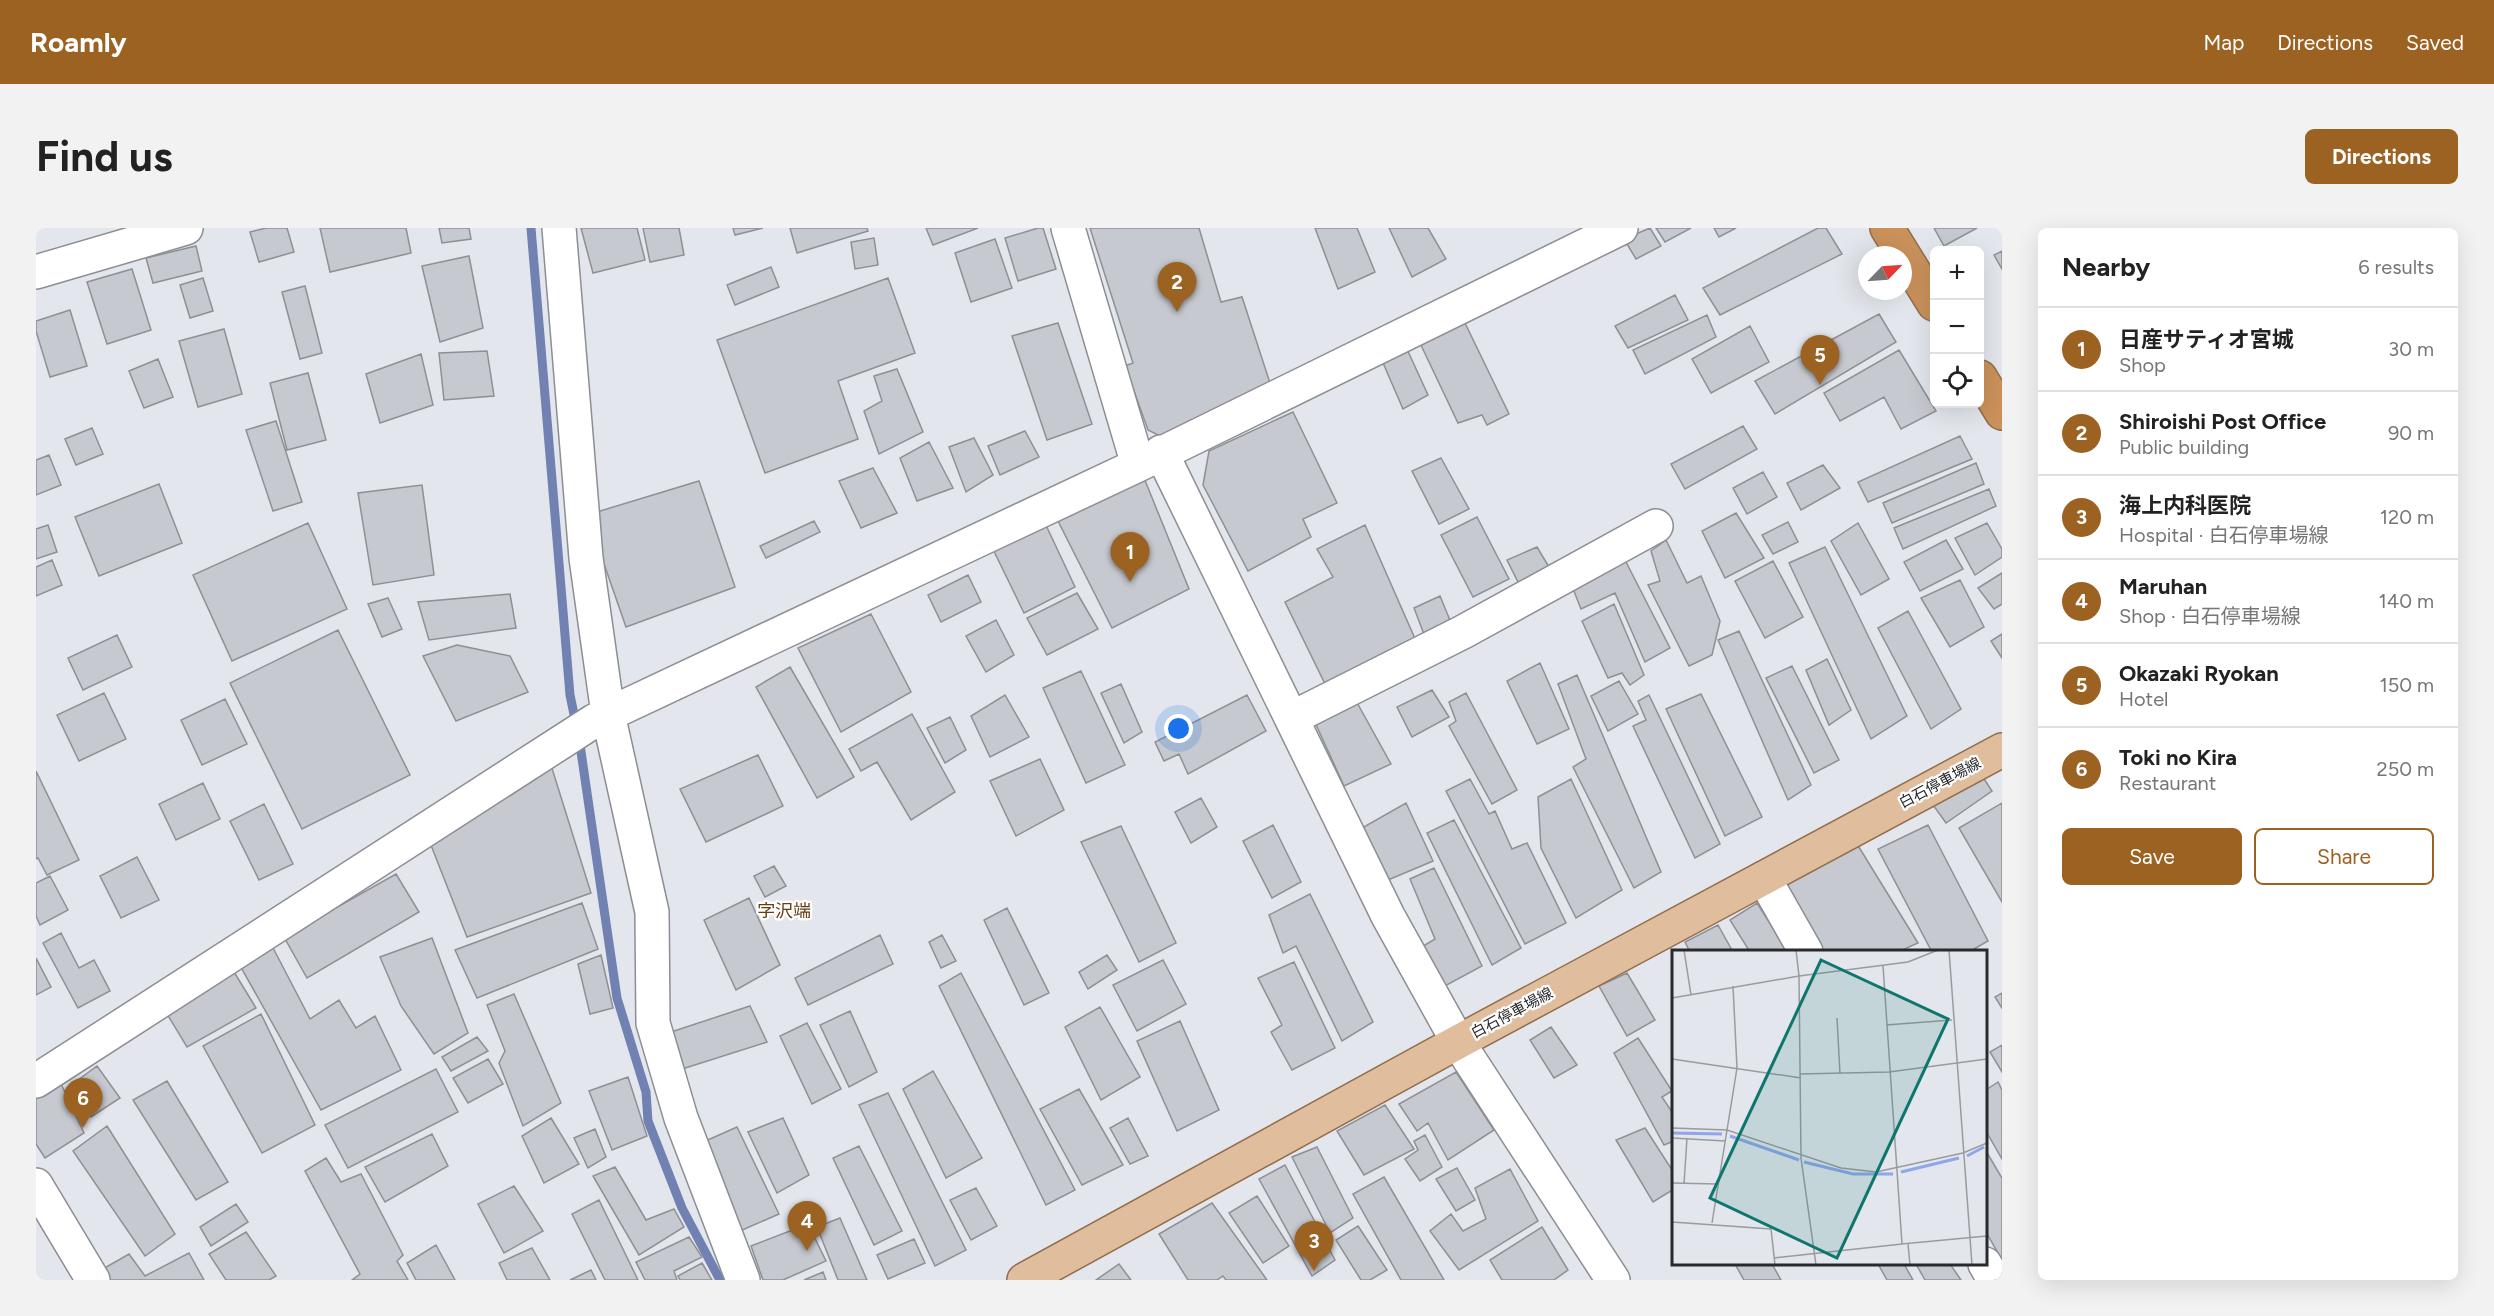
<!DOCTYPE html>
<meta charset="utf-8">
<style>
:root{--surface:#fff;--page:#f2f2f2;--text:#222;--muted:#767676;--line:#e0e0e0;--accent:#9c6221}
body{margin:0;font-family:Figtree,"Noto Sans JP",sans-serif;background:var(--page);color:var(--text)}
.controls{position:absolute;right:18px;top:18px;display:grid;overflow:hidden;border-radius:9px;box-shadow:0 6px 24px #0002}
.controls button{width:54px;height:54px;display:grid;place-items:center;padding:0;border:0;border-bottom:2px solid var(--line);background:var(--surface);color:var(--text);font:30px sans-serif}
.compass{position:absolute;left:1822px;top:18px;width:54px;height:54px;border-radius:50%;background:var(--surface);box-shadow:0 6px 24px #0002;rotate:65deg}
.you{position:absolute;left:1143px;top:501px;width:21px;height:21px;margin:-15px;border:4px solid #fff;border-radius:50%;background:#1a73e8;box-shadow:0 0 0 9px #1a73e833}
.badge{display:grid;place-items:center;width:39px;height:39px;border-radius:50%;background:var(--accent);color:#fff;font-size:20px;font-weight:700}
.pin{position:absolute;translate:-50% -50px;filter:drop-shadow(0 2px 3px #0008)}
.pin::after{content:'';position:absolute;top:32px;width:21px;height:18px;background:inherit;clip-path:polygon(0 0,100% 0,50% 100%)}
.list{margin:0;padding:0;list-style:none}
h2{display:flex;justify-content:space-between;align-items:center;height:78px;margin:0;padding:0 24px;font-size:26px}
h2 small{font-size:20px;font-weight:400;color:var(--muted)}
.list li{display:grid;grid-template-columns:39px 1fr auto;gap:18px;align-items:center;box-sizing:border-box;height:84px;padding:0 24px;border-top:2px solid var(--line)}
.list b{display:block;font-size:22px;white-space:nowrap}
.list p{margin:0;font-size:20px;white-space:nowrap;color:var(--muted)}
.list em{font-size:20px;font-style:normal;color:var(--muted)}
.actions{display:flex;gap:12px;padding:18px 24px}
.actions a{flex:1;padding:14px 0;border:2px solid var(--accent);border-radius:9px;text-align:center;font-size:21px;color:var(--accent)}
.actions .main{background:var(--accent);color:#fff}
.icon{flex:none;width:33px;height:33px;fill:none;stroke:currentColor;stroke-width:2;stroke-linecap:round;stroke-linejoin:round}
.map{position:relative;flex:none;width:1966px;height:1052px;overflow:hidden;border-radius:9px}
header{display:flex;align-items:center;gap:36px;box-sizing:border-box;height:84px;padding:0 30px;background:var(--accent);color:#fff}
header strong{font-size:28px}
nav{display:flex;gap:33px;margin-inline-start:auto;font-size:21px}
.intro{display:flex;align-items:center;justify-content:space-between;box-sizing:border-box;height:144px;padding:0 36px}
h1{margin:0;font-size:42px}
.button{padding:15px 27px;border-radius:9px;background:var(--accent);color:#fff;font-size:21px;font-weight:700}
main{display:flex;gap:36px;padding:0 36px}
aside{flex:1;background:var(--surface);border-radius:9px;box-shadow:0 6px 24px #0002}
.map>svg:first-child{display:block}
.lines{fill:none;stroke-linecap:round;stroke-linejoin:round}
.stream{stroke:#7081b2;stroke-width:9}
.building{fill:#c6c9cf;stroke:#8e9096;stroke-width:1.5}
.minor-casing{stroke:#8c8e94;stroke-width:36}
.major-casing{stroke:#926d4b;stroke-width:36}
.highway-casing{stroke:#926d4b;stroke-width:36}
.minor{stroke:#fff;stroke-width:33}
.major{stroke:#dfbd9d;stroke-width:33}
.highway{stroke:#ca915b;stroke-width:33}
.labels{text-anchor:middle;stroke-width:4.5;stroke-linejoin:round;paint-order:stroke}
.street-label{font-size:15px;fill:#292a2c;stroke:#fff}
.quarter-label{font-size:18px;fill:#663e12;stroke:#fff}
.inset-river{fill:none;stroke:#8ea6eb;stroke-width:3}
.inset-road{fill:none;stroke:#999b9f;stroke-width:1.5}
.view{fill:#0f766e;fill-opacity:0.15;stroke:#0f766e;stroke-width:3}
.inset-edge{fill:none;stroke:#292a2c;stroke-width:3}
</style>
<header>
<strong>Roamly</strong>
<nav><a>Map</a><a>Directions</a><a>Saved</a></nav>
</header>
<div class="intro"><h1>Find us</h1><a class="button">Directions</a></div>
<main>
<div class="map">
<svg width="1966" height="1052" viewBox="0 0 1966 1052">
<rect width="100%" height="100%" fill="#e3e6ec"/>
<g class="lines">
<path class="stream" d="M495,0L534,467L540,496
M543,510L581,770L610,864L612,893L646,980L684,1052"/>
</g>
<path class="building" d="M230,0H251L258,24L223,34L214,4Z
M284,0H370L375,25L294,44Z
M403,0H433L435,11L406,15Z
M545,0H601L609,32L557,45Z
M607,0H643L648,27L614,34Z
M697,0H727L699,7Z
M754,0H831L832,3L761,25Z
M890,0H942L897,17Z
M1002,0H1007L1020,41L982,53L969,10Z
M1054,0H1163L1185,74L1206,69L1235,158L1124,208L1112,202L1089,138L1097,135Z
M1279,0H1321L1339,44L1302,61Z
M1353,0H1392L1410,31L1376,49Z
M1614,0L1625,18L1600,31L1588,11Z
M1620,0H1655L1629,14Z
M1678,0H1700L1683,9Z
M1782,0H1790L1806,26L1684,87L1667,60Z
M1898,0H1941L1908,18Z
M838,10L842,37L819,41L815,14Z
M959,11L976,60L935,74L919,25Z
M160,18L166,43L117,55L110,30Z
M1966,23V41L1958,27Z
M433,28L447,100L404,114L386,38Z
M735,39L743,59L699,77L691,57Z
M96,41L115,102L71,116L51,54Z
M167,50L177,83L154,90L144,57Z
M852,50L879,125L802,153L822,211L729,245L681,112Z
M269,58L286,125L264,131L246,64Z
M1639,67L1652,92L1592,120L1579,98Z
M34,82L51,138L14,149L0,103V93Z
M1843,86L1860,114L1739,186L1719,153Z
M1671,87L1680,109L1609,146L1597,122Z
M1022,95L1056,196L1011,212L976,108Z
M1429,95L1473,186L1451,197L1446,187L1422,195L1383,113Z
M1714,98L1733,134L1675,165L1656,131Z
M188,101L206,166L162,179L143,113Z
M1370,119L1392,167L1367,181L1344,128Z
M1863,122L1900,183L1865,201L1848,169L1804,193L1788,165Z
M451,123L458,168L408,172L403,125Z
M385,126L397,177L344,195L330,146Z
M122,131L137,169L108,180L93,143Z
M861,141L887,204L843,226L828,183L846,173L838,148Z
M272,145L290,212L251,222L234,155Z
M1257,184L1301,275L1267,291L1275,309L1212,343L1167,257L1173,223Z
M240,193L266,274L237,283L210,202Z
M1707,198L1721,221L1649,261L1635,236Z
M56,200L67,226L40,237L29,211Z
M989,203L1003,229L964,247L952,218Z
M1924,208L1936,231L1832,274L1822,254Z
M938,210L957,247L930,264L913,219Z
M893,214L917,260L881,273L864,230Z
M13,227L25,257L0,267V232Z
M1405,230L1433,281L1403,296L1376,243Z
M1940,235L1948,256L1856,295L1847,275Z
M1787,237L1804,260L1765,282L1751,255Z
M837,240L861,285L825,300L803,253Z
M1727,244L1741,269L1711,286L1697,260Z
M1106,245L1153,361L1076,400L1019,287Z
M663,253L699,359L590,399L551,287Z
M123,256L146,315L63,348L39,289Z
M386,257L398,347L337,357L322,265Z
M1953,261L1960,278L1867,321L1858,300Z
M1700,285L1728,330L1689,350L1666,303Z
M1441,289L1473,351L1437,369L1405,307Z
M778,293L784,304L730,330L724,318Z
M1008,293L1039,359L988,385L955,317Z
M1752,294L1762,314L1737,326L1726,307Z
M272,295L311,381L196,433L157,347Z
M1822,295L1853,351L1825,367L1795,313Z
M1951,295L1966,321V329L1939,347L1919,310Z
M12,297L21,324L0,331V301Z
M1329,297L1380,413L1291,460L1249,374L1297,349L1281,321Z
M1630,312L1651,355L1665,348L1684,393L1676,427L1653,438L1612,357L1624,353L1615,323Z
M1910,312L1927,341L1884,363L1868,334Z
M1501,319L1516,344L1485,360L1471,332Z
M1789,319L1871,488L1835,511L1753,335Z
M16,332L26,357L0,368V339Z
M1589,332L1634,420L1609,434L1579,365L1545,381L1536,358Z
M1737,333L1767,389L1729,410L1699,353Z
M1966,345V376L1958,381L1942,360Z
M932,347L945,374L905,394L892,367Z
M1924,352L1948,399L1914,419L1885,370Z
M1041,365L1062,401L1011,427L991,390Z
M474,366L480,400L393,412L382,374Z
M1404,368L1416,397L1389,409L1378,380Z
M352,370L366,401L346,409L332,376Z
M1578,376L1608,447L1594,457L1586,445L1572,450L1546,393Z
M1872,383L1925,481L1895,501L1842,400Z
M835,386L875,464L805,504L762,420Z
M960,392L978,427L950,444L930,408Z
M302,402L374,547L266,601L194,455Z
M1703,403L1775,557L1752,572L1682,412Z
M1966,406V430L1955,413Z
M81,407L96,439L47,462L32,430Z
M421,417L474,428L492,464L420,493L387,428Z
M1791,431L1815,482L1793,497L1770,442Z
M1504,435L1533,501L1501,516L1471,453Z
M1756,438L1803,532L1778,545L1730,450Z
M754,439L818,549L781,570L720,459Z
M1045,443L1089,537L1050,555L1007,460Z
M1541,447L1625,644L1598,660L1537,539L1550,531L1522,456Z
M1583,453L1602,486L1572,503L1555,468Z
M1085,456L1106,504L1088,515L1065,465Z
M1396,462L1413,489L1376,509L1361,479Z
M68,465L90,511L43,533L21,487Z
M1430,465L1481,562L1456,576L1413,498L1420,493L1413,474Z
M1665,466L1726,589L1689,608L1630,481Z
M969,467L993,509L954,529L935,488Z
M1211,467L1230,503L1152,546L1143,526L1128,533L1119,514Z
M1613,467L1684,616L1659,630L1597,498L1610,492L1602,473Z
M189,471L211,516L166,537L145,492Z
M1319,471L1355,536L1308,558L1277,490Z
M876,486L919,564L875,592L841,534L825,543L813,521Z
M914,489L930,522L909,535L891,500Z
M722,527L747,578L670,614L644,561Z
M1004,531L1028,582L980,608L954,553Z
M514,534L555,665L431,709L391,607Z
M1941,540L1956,563L1910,595L1892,570Z
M0,543L43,632L11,647L2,630L0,631Z
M1434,551L1453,586L1459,583L1476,621L1491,615L1530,695L1489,716L1410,563Z
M1535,551L1586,662L1540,690L1505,620L1502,569Z
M167,555L184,591L140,612L123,576Z
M1165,570L1181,599L1155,615L1139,584Z
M1370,575L1397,633L1352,652L1326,600Z
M1966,575V674L1923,600Z
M228,576L257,636L223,652L194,593Z
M1418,592L1485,720L1456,737L1391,605Z
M1237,597L1265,654L1236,670L1207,613Z
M1892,597L1952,713L1933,724H1896L1842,621Z
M1085,598L1140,715L1103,734L1045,614Z
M1821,616L1882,715L1866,722L1867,724H1779L1740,658Z
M101,629L123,672L85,690L64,648Z
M738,638L750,658L729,669L718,648Z
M1398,640L1446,738L1407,759L1384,720L1399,711L1374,651Z
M360,646L383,684L271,750L248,709Z
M14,648L32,682L4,697L0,688V655Z
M1274,666L1337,794L1306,813L1260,718L1247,725L1233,687Z
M713,670L744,737L700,762L668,692Z
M546,675L562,721L441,770L419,722Z
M1721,675L1752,724H1714L1694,692Z
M971,680L1013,765L988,777L948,692Z
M1682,697L1697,724H1654L1649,714Z
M25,705L43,740L58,732L74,763L42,780L7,715Z
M844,707L857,736L772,777L759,750Z
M906,707L920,733L905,740L893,714Z
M396,710L432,805L398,826L365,778L344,729Z
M235,716L274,791L303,772L320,800L339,788L365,842L285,882L202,734Z
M565,727L577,780L554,786L542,736Z
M1071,727L1081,742L1052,761L1043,744Z
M0,730L15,759L0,767Z
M1127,732L1150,776L1101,803L1077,757Z
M1258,734L1299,820L1256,842L1235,804L1246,797L1222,750Z
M198,744L220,780L151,819L128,781Z
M925,745L1039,962L1010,977L903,758Z
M1591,745L1619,792L1591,808L1563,758Z
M1966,765V780L1959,769Z
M478,766L525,875L487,898L463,835L469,823L451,777Z
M714,778L731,814L643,842L632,805Z
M1064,779L1104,849L1065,872L1029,799Z
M814,783L841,844L813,859L784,797Z
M225,786L279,897L226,925L167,818Z
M1144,793L1183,882L1141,903L1101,813Z
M771,795L805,861L776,876L744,808Z
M1515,799L1541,837L1518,850L1494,812Z
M441,809L452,823L415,843L406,829Z
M1602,810L1636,863L1626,869L1638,887V913L1628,917L1578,825Z
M1966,817V844L1954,824Z
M452,831L467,856L432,875L417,850Z
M61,838L84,870L55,889L34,858Z
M400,841L422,884L312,940L289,897Z
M897,843L946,930L910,950L867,861Z
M1420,844L1458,902L1412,932L1392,895L1381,903L1363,876Z
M22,849L48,905L9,930L0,916V861Z
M592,849L611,908L576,922L553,863Z
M131,853L192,954L160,972L97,872Z
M1962,854L1966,862V931L1950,903V862Z
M1043,861L1087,937L1046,957L1004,881Z
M852,865L930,1022L899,1038L823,877Z
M1349,877L1378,921L1328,947L1301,903Z
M515,890L543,936L508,955L486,908Z
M747,890L773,947L741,965L712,904Z
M1092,890L1112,928L1094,936L1074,900Z
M71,898L139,1006L109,1028L37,923Z
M701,899L743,986L704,1003L665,915Z
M1609,900L1638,945V961L1617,974L1580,912Z
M559,901L570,929L552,940L538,910Z
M396,906L412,938L349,974L329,939Z
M1389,907L1406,939L1384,953L1369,931L1382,922L1378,913Z
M823,918L866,1003L838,1017L797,930Z
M1281,919L1317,990L1294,1005L1256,929Z
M1950,923L1966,950V1032L1950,1004Z
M290,930L305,954L325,946L367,1027L361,1033L372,1052H316L324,1046L269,943Z
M1249,937L1299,1032L1276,1048L1223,951Z
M579,939L610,992L638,981L648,999L603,1027L557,948Z
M1421,940L1439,972L1420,983L1400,951Z
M1474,941L1502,993L1423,1042L1394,1003L1415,986L1427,1003L1450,991L1439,960Z
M1348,949L1408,1052H1365L1317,966Z
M478,958L507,1003L468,1025L442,976Z
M940,960L961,998L935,1012L914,972Z
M1221,968L1253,1018L1227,1035L1193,985Z
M563,972L602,1052H569L536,986Z
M1176,975L1231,1052H1190L1187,1048L1181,1052H1152L1123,1006Z
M200,976L212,994L175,1018L164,999Z
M804,990L831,1052H802L781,999Z
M772,996L790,1033L747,1052H727L715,1018Z
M1322,998L1351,1042L1334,1052H1325L1300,1012Z
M1506,999L1532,1042L1518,1052H1466L1454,1032Z
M210,1004L240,1048L233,1052H190L173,1026Z
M653,1009L666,1029L638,1043L641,1052H609L600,1034Z
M878,1011L889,1035L852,1051L841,1027Z
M400,1017L419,1052H380L371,1035Z
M496,1020L514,1052H471L463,1035Z
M153,1025L168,1052H71L65,1042L93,1026L109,1048Z
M666,1035L676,1052H644L642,1048Z
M1083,1036L1095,1052H1060Z
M1699,1036H1736L1745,1052H1708Z
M1842,1036H1868L1877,1052H1851Z
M1880,1036H1914L1925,1052H1889Z
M555,1042L560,1052H534Z
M787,1044L790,1052H768Z"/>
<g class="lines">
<defs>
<path id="minor" d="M523,0L550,330L572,486L616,684L617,795L645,890L707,1052
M1032,0L1102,237
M0,44L150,0
M1125,224L1352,688L1422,814L1577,1052
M1256,490L1427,404L1620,298
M1728,650L1770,724
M0,853L558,493L1102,237L1585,0
M0,957L57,1052
M1949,1036L1958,1052"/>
<path id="major" d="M988,1052L1422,814L1966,522"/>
<path id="highway" d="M1851,0L1898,76
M1944,149L1966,185"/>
</defs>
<use href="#minor" class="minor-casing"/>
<use href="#major" class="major-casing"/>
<use href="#highway" class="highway-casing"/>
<use href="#minor" class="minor"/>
<use href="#major" class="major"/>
<use href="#highway" class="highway"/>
</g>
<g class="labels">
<g class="street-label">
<text transform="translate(1904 555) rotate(-28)" y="5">白石停車場線</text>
<text transform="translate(1476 785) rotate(-28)" y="5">白石停車場線</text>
</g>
<g class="quarter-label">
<text x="748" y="689">字沢端</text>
</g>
</g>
<g transform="translate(1636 722)">
<rect width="315" height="315" fill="#e3e6ec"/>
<path class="inset-river" d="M0,183L50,184M58,186L127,210M295,206L312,197M132,212L181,224H221M229,222L287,208"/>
<path class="inset-road" d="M12,0L19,45M124,0L127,26M277,0L300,315M211,16L230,294L315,286M127,26L129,208L144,315M0,48L127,26L236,12L266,0M165,68L168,124M214,75L280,70M0,109L129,128M128,124L217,122L315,109M0,178L55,180L169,218L204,222L291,203L315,193M0,188L53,191M0,233L45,234M12,234L15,188M0,272L99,279L103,315M40,273L65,118L61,36M236,294L238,315M102,308L230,294"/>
<path class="view" d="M149,10L276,69L165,308L38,248Z"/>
<rect width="315" height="315" class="inset-edge"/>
</g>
</svg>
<div class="controls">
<button>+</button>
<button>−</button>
<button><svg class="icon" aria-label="locate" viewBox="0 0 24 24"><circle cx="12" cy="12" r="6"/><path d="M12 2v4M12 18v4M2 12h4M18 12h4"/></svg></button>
</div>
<svg class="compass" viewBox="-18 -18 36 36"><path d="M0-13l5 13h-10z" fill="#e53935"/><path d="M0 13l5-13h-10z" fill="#767676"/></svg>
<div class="you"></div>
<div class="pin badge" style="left:1094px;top:354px">1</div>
<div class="pin badge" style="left:1141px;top:84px">2</div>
<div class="pin badge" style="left:1278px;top:1043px">3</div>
<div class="pin badge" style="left:771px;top:1023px">4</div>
<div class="pin badge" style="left:1784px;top:157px">5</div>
<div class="pin badge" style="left:47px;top:900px">6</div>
</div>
<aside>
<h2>Nearby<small>6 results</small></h2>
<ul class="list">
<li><span class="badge">1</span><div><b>日産サティオ宮城</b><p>Shop</p></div><em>30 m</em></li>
<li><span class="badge">2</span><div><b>Shiroishi Post Office</b><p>Public building</p></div><em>90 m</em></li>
<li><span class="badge">3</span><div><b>海上内科医院</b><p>Hospital · 白石停車場線</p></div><em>120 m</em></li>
<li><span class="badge">4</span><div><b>Maruhan</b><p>Shop · 白石停車場線</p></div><em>140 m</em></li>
<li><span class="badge">5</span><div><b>Okazaki Ryokan</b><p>Hotel</p></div><em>150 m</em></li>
<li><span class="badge">6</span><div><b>Toki no Kira</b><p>Restaurant</p></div><em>250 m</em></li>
</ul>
<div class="actions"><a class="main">Save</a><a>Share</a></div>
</aside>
</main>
